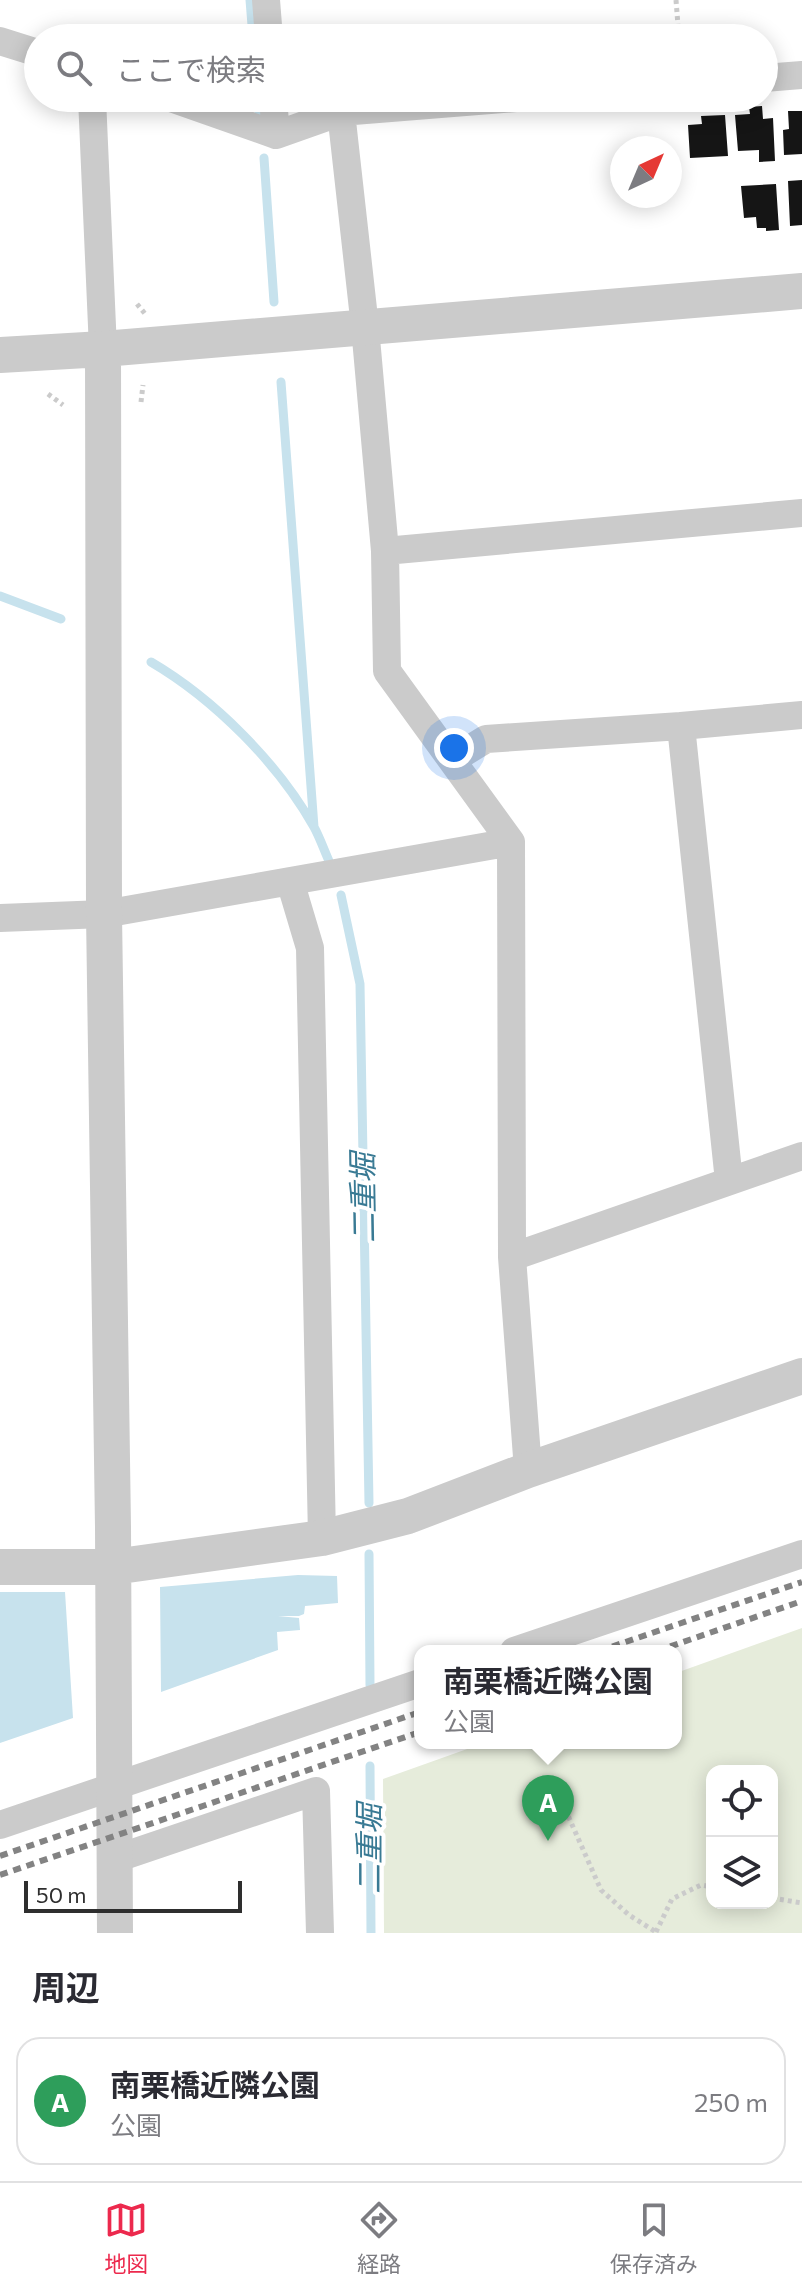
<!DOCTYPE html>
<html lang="ja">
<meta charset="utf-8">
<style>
:root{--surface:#fff;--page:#f2f2f3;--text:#2b2b33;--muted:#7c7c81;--line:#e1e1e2;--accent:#ec294d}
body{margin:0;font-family:Commissioner,"Noto Sans JP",sans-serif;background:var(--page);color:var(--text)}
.controls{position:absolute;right:24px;bottom:24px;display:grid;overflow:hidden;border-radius:16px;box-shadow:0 4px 20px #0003}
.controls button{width:72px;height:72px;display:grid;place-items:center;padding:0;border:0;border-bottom:2px solid var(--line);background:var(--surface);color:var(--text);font:40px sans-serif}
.compass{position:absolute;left:610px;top:136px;width:72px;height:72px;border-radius:50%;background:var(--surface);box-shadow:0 4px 20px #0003;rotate:44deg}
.scale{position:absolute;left:24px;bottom:20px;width:218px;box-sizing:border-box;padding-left:8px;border:4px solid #2e2e2e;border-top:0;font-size:22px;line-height:28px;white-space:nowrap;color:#2e2e2e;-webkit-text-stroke:6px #fff;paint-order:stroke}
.you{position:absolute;left:454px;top:748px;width:28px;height:28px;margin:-20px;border:6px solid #fff;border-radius:50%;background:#1a73e8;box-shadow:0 0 0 12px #1a73e833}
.badge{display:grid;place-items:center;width:52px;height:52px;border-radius:50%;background:var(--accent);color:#fff;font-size:26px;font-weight:700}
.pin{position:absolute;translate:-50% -66px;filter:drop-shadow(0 2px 4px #0008)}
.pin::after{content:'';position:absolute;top:42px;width:28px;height:24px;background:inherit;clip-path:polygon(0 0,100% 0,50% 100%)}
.popup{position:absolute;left:414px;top:1645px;width:268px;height:104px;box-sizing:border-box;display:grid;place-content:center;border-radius:16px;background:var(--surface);filter:drop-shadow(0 2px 6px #0005);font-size:26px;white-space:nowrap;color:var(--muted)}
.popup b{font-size:30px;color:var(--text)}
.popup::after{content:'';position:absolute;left:50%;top:100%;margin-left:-16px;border:16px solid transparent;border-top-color:var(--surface)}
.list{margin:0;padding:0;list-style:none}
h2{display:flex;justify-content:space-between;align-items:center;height:104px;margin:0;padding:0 32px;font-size:34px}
h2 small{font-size:26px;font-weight:400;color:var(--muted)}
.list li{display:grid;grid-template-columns:52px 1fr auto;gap:24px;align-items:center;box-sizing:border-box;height:128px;margin:0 16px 16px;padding:0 16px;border:2px solid var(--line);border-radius:24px}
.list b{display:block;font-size:30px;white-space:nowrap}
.list p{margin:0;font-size:26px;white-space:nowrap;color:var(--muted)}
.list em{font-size:26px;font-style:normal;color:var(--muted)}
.icon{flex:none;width:44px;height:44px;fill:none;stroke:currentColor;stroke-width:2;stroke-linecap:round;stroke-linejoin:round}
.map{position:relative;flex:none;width:802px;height:1933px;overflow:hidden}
.search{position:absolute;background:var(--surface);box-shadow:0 4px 20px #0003;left:24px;right:24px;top:24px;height:88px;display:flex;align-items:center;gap:20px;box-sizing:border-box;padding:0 28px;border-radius:44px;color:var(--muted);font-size:30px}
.sheet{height:248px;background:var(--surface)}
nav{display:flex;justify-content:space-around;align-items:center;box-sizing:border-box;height:112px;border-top:2px solid var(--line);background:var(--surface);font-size:22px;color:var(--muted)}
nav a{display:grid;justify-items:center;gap:4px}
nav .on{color:var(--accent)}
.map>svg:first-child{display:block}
.green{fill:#e6ecdb;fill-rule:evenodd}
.water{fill:#c7e2ed}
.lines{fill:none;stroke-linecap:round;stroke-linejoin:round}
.stream{stroke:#c7e2ed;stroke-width:9}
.building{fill:#151515}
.path{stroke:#cbcbcb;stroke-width:5;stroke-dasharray:4 4;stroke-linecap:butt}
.minor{stroke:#cbcbcb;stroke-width:28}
.tertiary{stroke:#cbcbcb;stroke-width:36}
.rail{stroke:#838383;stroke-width:6;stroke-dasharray:8 6;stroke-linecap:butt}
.labels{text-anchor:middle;stroke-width:8;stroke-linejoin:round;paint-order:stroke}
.water-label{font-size:30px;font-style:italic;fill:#397a94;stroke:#fff}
</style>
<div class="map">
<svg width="802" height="1933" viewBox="0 0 802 1933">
<rect width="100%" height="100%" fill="#fff"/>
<path class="green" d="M802,1628V1933H384L383,1779L484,1743H676V1673ZM712,1771H772V1903H712Z"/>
<path class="water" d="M298,1575L337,1576L338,1603L305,1606L304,1614L299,1616H278L299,1618L300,1630L277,1632L278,1650L161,1692L160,1587Z
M0,1592H65L73,1718L0,1743Z"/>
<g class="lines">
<path class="stream" d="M250,0L253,38
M258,98L260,123
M264,158L274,302
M281,382L314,827
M0,596L61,619
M151,662C214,699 278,763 314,827C320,838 324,850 329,861
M341,895L360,984L369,1503
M369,1554L370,1685
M370,1766L371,1933"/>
</g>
<path class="building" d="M762,106L763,119L773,118L775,161L759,162V150L738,151L735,115L750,114L749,107Z
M788,111H802V154L784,155L783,130L789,129Z
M725,115L728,156L690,158L688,125L702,124L701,116Z
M802,180V225L790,226L788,181Z
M776,184L779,230L766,231V228H757L756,217L744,218L741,186Z"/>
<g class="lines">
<path class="path" d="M676,0L679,38
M137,304L146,315
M48,394L63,405
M141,402L143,385
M562,1802L601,1890L629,1915L656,1932
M772,1898L802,1903
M656,1932L672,1899L701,1885L712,1887"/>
<path class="minor" d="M266,0L269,38
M0,41L38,53
M764,78L802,75
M92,98L103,349
M171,98L276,135L341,112L516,98
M273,98L276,135
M341,112L365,327L385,551L387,671L511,842L512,1257L528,1470
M385,551L802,513
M681,726L802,715
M452,760L486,739L681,726L729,1181
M290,881L310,948L322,1538
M0,918L104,914L511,842
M512,1257L802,1156
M514,1651L802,1554
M0,1825L420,1683
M115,1859L316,1791L320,1933"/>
<path class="tertiary" d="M103,349L104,914L113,1527L115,1933
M0,355L103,349L802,291
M0,1567H113L322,1538L408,1516L528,1470L802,1376"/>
<path class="rail" d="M599,1651L802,1582
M657,1651L802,1601
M0,1856L420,1712
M0,1875L420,1732"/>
</g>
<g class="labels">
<g class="water-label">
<text transform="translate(364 1198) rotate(-91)" y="10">二重堀</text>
<text transform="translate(370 1849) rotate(-90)" y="10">二重堀</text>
</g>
</g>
</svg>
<div class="controls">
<button><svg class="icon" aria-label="locate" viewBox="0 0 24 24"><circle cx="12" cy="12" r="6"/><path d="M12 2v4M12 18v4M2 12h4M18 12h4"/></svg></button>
<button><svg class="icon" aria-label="layers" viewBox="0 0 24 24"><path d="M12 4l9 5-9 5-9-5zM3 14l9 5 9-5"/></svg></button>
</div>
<svg class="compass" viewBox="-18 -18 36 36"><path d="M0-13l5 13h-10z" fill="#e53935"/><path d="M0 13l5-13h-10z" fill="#7c7c81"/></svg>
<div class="scale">50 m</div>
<div class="you"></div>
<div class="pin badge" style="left:548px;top:1841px;background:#2e9e5b">A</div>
<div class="popup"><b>南栗橋近隣公園</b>公園</div>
<div class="search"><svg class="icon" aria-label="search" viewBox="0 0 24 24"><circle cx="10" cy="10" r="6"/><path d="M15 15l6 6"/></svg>ここで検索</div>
</div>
<section class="sheet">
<h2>周辺<small></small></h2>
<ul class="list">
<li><span class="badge" style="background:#2e9e5b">A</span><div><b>南栗橋近隣公園</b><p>公園</p></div><em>250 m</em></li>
</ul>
</section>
<nav>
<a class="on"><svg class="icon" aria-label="map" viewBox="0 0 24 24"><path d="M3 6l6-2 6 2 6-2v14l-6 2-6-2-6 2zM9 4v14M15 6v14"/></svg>地図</a>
<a><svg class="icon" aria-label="directions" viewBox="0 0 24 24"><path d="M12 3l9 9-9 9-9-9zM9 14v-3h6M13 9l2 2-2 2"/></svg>経路</a>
<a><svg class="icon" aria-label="saved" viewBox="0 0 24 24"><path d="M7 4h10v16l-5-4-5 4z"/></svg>保存済み</a>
</nav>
